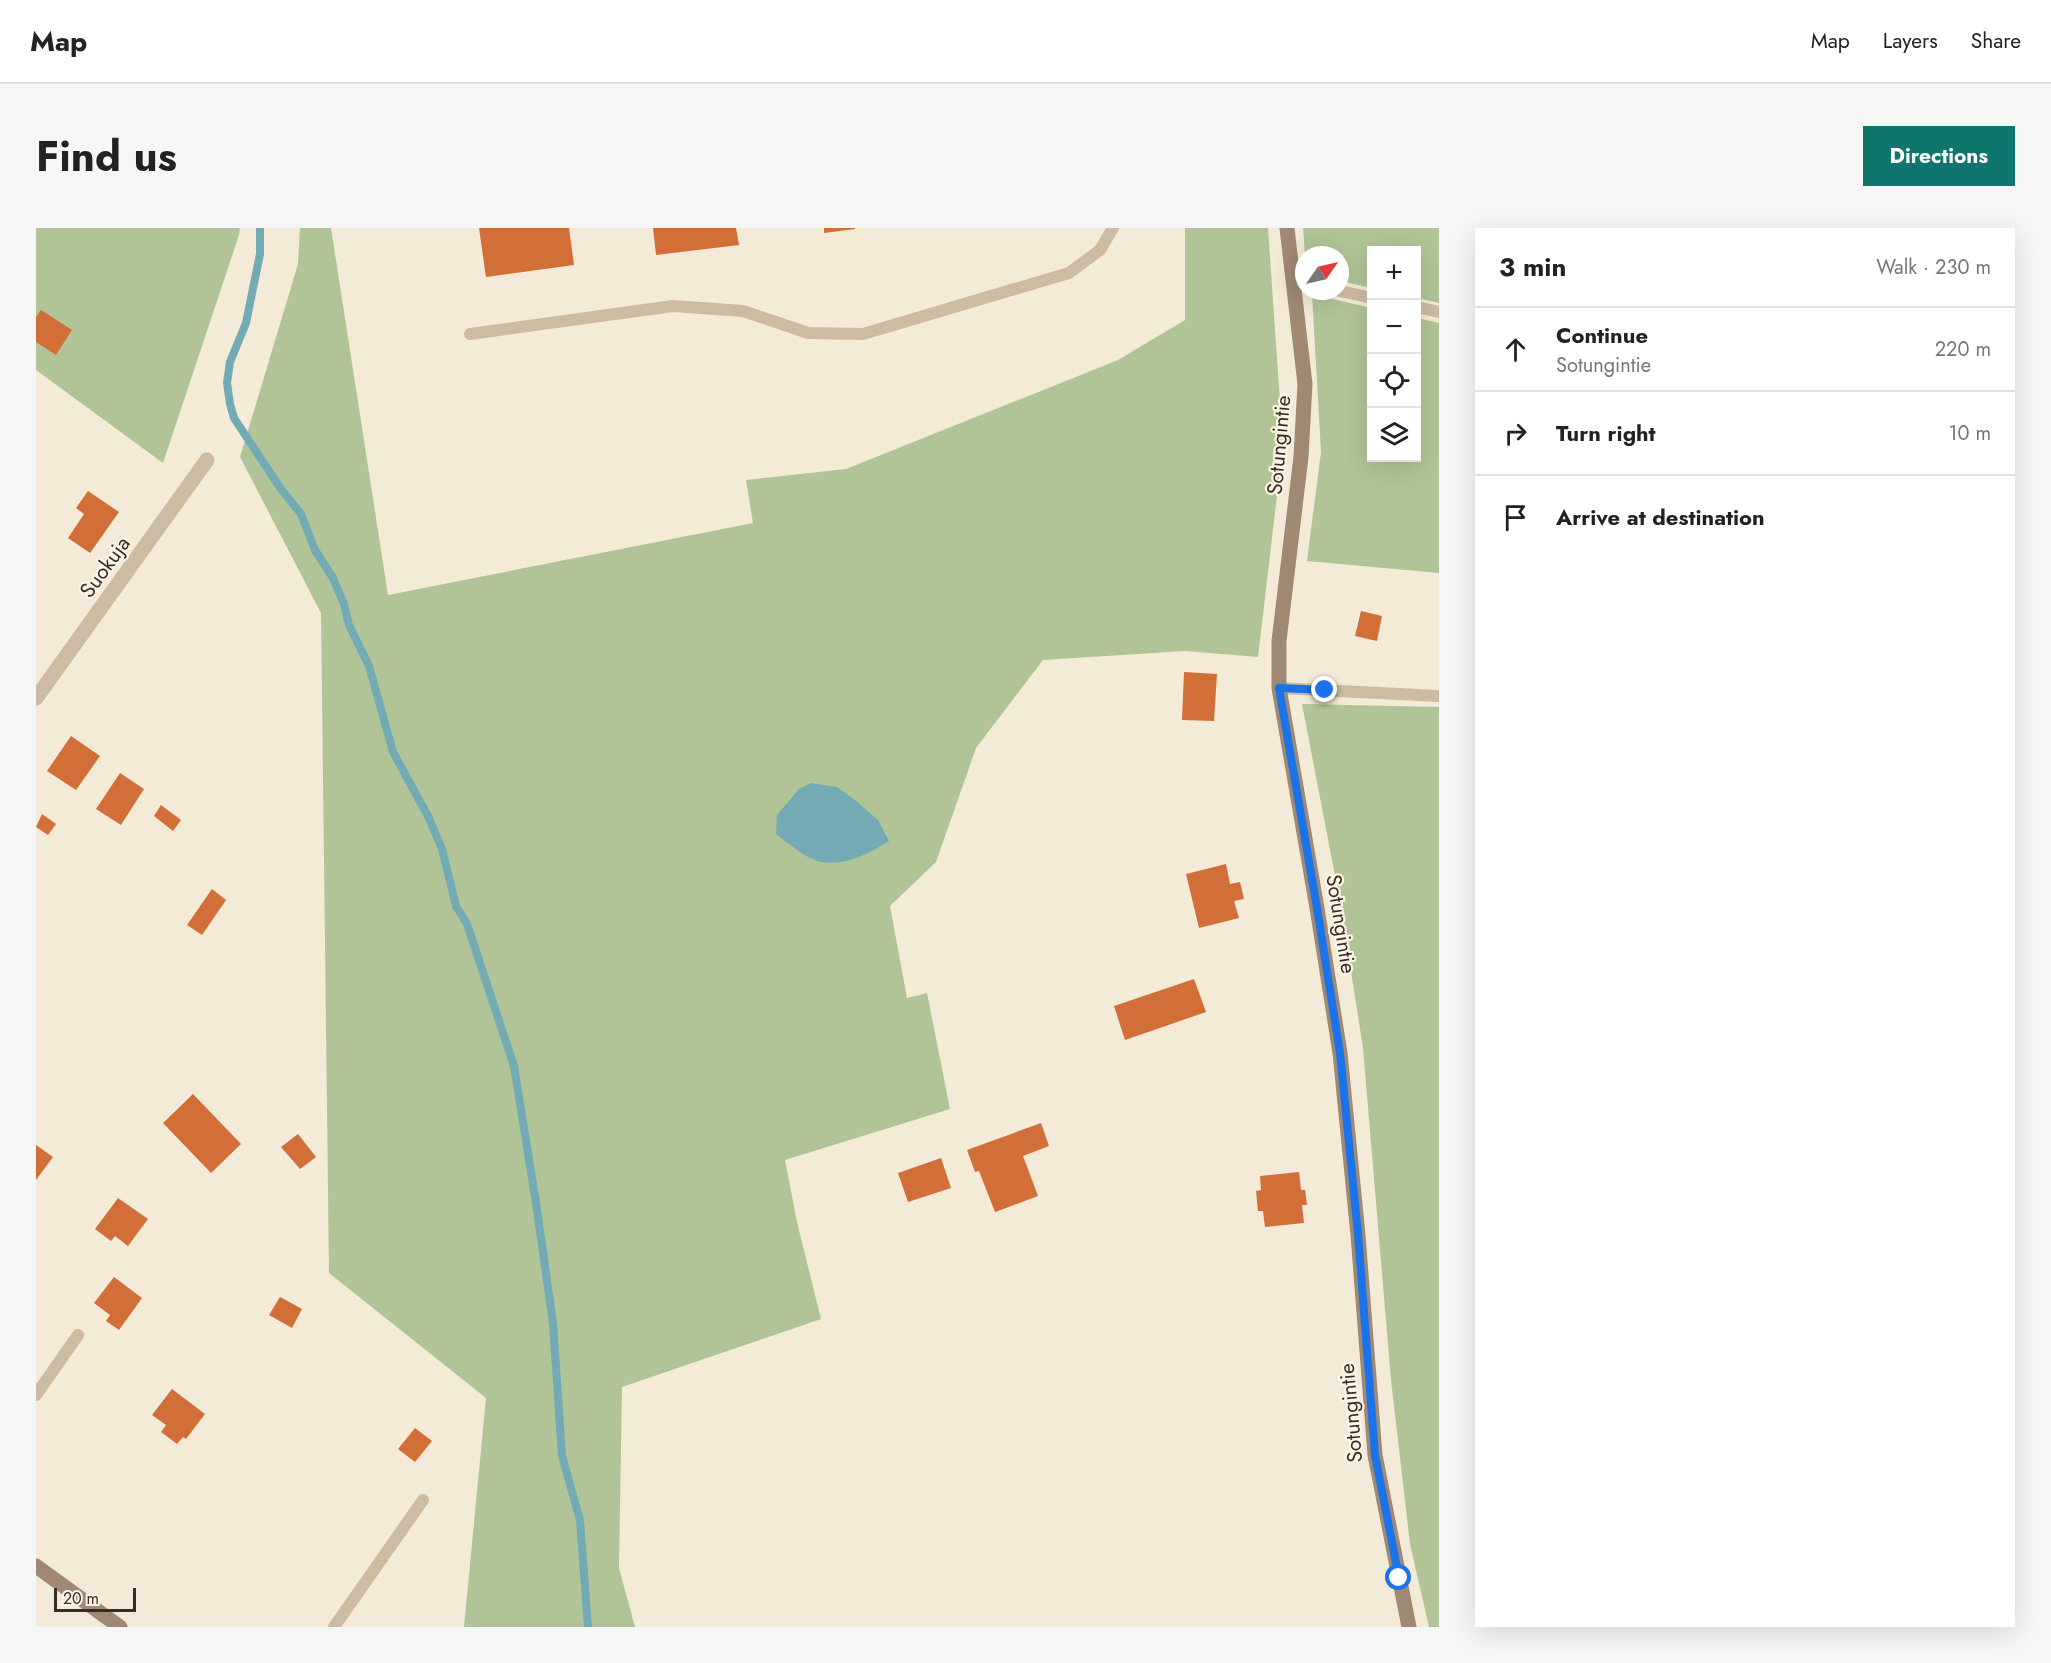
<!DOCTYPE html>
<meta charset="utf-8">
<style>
:root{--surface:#fff;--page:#f6f6f6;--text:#222;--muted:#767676;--line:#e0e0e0;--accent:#0f766e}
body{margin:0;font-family:Jost,sans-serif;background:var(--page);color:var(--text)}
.controls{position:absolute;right:18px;top:18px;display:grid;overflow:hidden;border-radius:0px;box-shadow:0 6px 24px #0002}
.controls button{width:54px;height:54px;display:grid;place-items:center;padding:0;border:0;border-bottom:2px solid var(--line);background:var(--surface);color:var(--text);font:30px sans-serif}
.compass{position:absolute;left:1259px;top:18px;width:54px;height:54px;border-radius:50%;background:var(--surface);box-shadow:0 6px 24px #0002;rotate:56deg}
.scale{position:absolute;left:18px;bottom:15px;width:82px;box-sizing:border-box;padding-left:6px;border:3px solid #372d26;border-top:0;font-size:16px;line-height:21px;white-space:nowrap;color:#372d26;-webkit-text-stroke:4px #fbf3e4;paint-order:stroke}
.stop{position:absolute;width:18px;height:18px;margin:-14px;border:4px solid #1a73e8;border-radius:50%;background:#fff}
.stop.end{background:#1a73e8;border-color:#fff;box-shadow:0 2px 6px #0008}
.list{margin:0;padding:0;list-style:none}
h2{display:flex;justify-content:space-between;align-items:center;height:78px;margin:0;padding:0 24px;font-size:26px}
h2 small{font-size:20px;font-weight:400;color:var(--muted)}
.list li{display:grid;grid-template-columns:39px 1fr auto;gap:18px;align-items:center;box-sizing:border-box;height:84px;padding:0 24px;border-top:2px solid var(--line)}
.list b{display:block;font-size:22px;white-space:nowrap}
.list p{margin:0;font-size:20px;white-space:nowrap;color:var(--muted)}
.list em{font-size:20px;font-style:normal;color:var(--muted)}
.icon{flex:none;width:33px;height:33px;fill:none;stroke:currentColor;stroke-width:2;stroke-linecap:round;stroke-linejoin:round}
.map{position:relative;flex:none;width:1403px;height:1399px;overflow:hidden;border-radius:0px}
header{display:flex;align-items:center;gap:36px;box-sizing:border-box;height:84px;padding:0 30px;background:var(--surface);border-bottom:2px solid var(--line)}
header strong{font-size:28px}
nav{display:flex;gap:33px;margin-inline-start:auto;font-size:21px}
.intro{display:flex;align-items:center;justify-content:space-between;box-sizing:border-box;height:144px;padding:0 36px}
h1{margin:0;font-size:42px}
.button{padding:15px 27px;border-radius:0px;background:var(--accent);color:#fff;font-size:21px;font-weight:700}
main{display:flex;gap:36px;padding:0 36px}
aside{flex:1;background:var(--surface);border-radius:0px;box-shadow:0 6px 24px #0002}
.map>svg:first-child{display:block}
.green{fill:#b0c497}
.water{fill:#74aab3}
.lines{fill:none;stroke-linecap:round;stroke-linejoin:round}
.stream{stroke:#74aab3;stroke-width:8}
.building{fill:#d26e38}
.lane{stroke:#cdbba3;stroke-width:12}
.street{stroke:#cdbba3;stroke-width:15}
.secondary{stroke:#a08974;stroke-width:15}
.route{stroke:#1a73e8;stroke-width:8}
.labels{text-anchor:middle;stroke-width:4.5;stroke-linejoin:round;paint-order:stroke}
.street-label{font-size:21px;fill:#372d26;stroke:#fbf3e4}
</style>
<header>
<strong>Map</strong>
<nav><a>Map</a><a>Layers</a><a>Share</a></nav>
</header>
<div class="intro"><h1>Find us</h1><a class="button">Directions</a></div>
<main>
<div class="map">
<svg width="1403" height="1399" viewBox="0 0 1403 1399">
<rect width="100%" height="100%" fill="#f4ead8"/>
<path class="green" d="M0,0H204L203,7L127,235L0,142Z
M264,0H295L352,367L717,295L710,252L810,241L1082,132L1149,92V0H1232L1247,217L1222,429L1149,423L1007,432L940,520L900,634L854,678L871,770L891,765L914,881L749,932L761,994L785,1091L586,1159L583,1340L599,1399H428L450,1170L293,1045L285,385L204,229L262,36Z
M1267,0H1403V75L1381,70L1380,22H1336L1335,60L1304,53V27H1269Z
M1276,66L1335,80L1336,230H1380L1381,90L1403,95V345L1271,333L1285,224Z
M1266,476L1403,479V1399H1393L1374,1316L1355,1152L1327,820L1305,679Z"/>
<path class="water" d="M775,555L801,559L819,572L842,592L853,613C831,627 802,642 776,631C763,625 751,614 740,606L741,587L763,561Z"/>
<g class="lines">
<path class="stream" d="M224,0V26L210,95L194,134L191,155L194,176L198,190L245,261L265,286L279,322L297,350L308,376L313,397L333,438L357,524L393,590L406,621L420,678L431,696L478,838L500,975L517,1095L526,1228L544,1292L552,1399"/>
</g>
<path class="building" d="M443,0H533L538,37L450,49Z
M617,0H700L703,17L620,27Z
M788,0H819V1L788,5Z
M5,82L36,102L20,127L0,114V89Z
M52,263L83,284L54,325L32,310L48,286L40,280Z
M1325,383L1346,388L1341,413L1319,408Z
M1148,444L1181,446L1178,493L1146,492Z
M35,508L64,528L40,562L11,543Z
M84,545L108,561L85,597L60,581Z
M125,577L145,592L137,603L118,588Z
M6,586L20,596L12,607L0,599Z
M1190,636L1194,656L1204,654L1208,671L1198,673L1203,690L1163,700L1150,646Z
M176,661L190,672L166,707L151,697Z
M1158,751L1170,784L1089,812L1078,778Z
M157,866L205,916L175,945L127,895Z
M1005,895L1013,918L987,928L1002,968L959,984L943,943L939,944L931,922Z
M262,906L280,929L264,941L245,919Z
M0,917L17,929L0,952Z
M905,930L915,960L872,974L862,945Z
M1263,944L1265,962H1269L1271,977H1266L1268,995L1229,999L1227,983H1222L1220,963L1225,962L1224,948Z
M82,970L112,991L92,1018L79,1008L75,1013L59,1001Z
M78,1049L106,1070L83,1102L70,1093L74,1087L58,1075Z
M244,1069L266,1081L256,1100L233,1087Z
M136,1161L169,1186L150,1211L147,1209L141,1216L125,1204L130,1197L116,1187Z
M379,1200L396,1213L379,1234L362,1221Z"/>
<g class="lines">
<path class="lane" d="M1304,63L1336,70
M1380,79L1403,84
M434,106L637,78L707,83L772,105L827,106L1033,45L1064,22L1077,0
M1243,460L1403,468
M0,1167L42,1107
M298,1399L387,1272"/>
<path class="street" d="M0,470L171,232"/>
<path class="secondary" d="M1251,0L1269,156L1265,229L1243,413V460L1281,680L1304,825L1322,1007L1339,1227L1373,1399
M0,1338L84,1399"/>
</g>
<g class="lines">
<path class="route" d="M1289,462L1243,460L1281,680L1304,825L1322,1006L1339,1227L1363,1350"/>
</g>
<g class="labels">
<g class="street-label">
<text transform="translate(1243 217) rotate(-85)" y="7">Sotungintie</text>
<text transform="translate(69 339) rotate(-54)" y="7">Suokuja</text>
<text transform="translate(1305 696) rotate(81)" y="7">Sotungintie</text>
<text transform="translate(1315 1185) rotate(-95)" y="7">Sotungintie</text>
</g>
</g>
</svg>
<div class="controls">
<button>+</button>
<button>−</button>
<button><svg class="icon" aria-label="locate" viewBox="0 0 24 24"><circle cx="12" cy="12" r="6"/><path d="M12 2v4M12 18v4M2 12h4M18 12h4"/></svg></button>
<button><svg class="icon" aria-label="layers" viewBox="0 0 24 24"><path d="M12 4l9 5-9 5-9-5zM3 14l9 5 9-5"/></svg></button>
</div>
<svg class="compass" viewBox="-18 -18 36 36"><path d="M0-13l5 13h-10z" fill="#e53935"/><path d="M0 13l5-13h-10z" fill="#767676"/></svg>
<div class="scale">20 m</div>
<div class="stop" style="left:1363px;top:1350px"></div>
<div class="stop end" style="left:1289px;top:462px"></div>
</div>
<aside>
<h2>3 min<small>Walk · 230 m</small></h2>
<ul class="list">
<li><svg class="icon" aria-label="ahead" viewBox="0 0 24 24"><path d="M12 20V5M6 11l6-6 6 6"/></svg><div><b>Continue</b><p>Sotungintie</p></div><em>220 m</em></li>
<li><svg class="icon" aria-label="right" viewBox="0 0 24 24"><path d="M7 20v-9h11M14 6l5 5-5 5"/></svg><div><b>Turn right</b></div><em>10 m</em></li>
<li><svg class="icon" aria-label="arrive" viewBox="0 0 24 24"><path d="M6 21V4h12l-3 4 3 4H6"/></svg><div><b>Arrive at destination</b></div></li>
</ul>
</aside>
</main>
